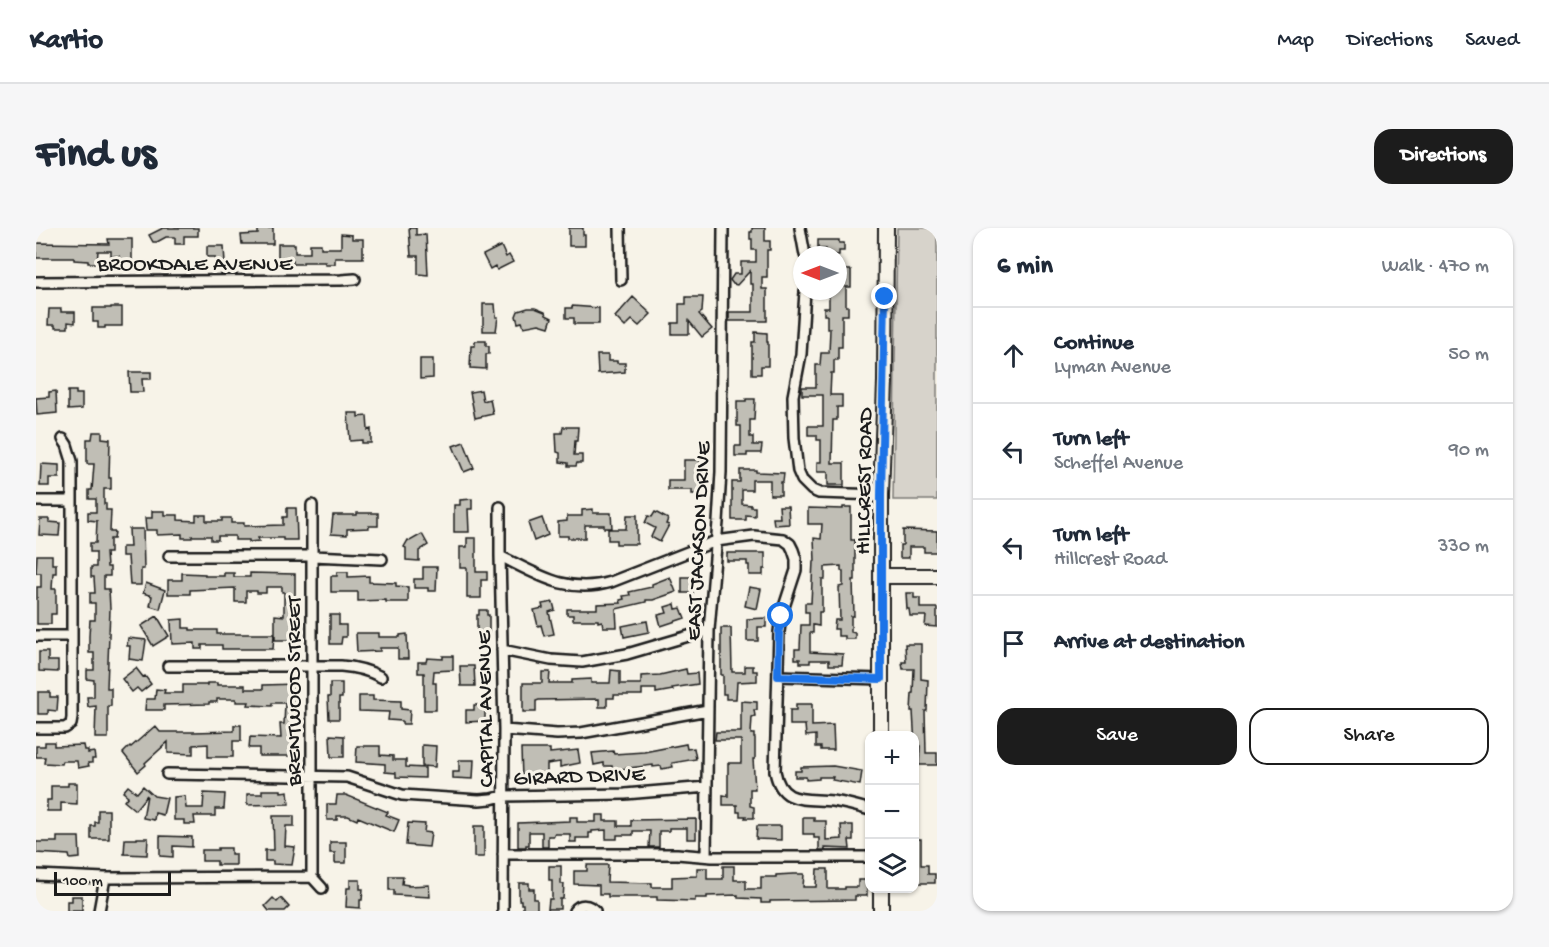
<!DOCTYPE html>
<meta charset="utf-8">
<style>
:root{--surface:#fff;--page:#f6f6f7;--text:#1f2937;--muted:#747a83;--line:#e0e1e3;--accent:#1c1c1c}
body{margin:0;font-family:"Gochi Hand",sans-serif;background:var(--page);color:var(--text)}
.controls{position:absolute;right:18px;bottom:18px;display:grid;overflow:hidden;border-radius:12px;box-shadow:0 2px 4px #0004}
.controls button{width:54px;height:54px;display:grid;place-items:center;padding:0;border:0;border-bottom:2px solid var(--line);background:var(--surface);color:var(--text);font:30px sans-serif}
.compass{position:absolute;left:757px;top:18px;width:54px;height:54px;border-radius:50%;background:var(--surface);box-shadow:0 2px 4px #0004;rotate:270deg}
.scale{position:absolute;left:18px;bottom:15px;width:117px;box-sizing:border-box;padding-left:6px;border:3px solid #1c1c1c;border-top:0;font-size:16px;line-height:21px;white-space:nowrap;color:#1c1c1c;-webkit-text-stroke:4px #f7f3e8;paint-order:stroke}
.stop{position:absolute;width:18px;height:18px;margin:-14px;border:4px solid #1a73e8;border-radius:50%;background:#fff}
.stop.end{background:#1a73e8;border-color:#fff;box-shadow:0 2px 6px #0008}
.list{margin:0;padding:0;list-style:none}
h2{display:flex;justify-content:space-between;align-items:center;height:78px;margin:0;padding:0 24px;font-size:26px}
h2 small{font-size:20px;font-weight:400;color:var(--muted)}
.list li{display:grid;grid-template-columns:39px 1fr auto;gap:18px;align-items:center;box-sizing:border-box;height:96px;padding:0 24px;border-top:2px solid var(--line)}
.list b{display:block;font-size:22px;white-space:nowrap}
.list p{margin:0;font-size:20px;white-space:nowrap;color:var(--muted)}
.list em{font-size:20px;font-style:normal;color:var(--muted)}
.actions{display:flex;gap:12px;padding:18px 24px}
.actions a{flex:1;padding:14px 0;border:2px solid var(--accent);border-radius:18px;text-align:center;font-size:21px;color:var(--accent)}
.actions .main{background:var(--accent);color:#fff}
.icon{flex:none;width:33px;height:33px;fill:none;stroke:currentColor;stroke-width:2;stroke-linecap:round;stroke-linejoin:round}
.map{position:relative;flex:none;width:901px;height:683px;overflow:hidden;border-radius:18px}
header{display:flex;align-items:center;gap:36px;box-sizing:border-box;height:84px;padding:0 30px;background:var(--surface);border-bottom:2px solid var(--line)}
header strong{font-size:28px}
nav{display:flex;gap:33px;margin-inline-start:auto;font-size:21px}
.intro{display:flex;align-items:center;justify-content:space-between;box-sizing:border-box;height:144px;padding:0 36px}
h1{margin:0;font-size:42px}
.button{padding:15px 27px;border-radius:18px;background:var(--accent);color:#fff;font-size:21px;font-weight:700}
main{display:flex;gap:36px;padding:0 36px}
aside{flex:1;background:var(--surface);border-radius:18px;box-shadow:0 2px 4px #0004}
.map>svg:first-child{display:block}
.green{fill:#d7d3cb;stroke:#7a7874;stroke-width:1.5}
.building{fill:#c0beb5;stroke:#1c1c1c;stroke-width:1.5}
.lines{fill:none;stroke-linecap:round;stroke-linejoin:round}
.street-casing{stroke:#1c1c1c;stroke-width:14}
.secondary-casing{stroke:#1c1c1c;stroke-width:18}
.street{stroke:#f7f3e8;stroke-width:9}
.secondary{stroke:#f7f3e8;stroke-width:14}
.route{stroke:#1a73e8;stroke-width:8}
.labels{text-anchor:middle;stroke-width:6;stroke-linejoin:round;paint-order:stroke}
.street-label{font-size:22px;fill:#1c1c1c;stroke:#f7f3e8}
</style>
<header>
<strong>Kartio</strong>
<nav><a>Map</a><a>Directions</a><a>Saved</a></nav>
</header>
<div class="intro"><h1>Find us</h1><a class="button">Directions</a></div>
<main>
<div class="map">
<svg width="901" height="683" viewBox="0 0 901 683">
<rect width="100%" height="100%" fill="#f7f3e8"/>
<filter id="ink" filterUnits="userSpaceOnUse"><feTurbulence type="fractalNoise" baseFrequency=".0167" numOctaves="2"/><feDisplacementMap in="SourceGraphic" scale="12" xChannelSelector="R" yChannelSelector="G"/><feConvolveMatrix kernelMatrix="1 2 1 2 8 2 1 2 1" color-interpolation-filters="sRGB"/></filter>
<g filter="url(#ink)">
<path class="green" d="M861,0H901V272H857Z"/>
<path class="building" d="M127,0H162V8H148V16H139V9H130L121,14H117L113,7Z
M222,0H237V16H206L205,7L222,6Z
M373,0H380V7L390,6L392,47L382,46V28H375Z
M533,0H547V7H549V18H533Z
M716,0H729V13H734V22H731V49H726V61H731V93H693V84H717V56H714V43L701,57L697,56L694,52L698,46H705V34H720V22H716V11H714V4H716Z
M305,6L316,7V11H327V30H299V36H289V34H267V36H257V32H242V16H259V25H274V16H285V20H305Z
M72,11H96V35H83V28H75V23H62L61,35H52V33L38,32V30H0V15L73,16Z
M782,12H803V15H808V23H803V27H790V21H782Z
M171,18H188L189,36H179V29H171Z
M465,18L470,29L473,27L477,34L461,42L459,38L454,41L447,27Z
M802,42H815V59H810V78H812V87H806V119H802V132H798V145H795L794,167H806V179H801V192H797L796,235H808V257H792V244H781V234H785V212H781V207H772V198H787V167H766V159H780V137H784L785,125H793L794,101H791V87H788V80H793V63H802Z
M597,69L615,86L603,98L596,92L589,99L579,89Z
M650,69H667L666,84L663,86L676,101L666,109L653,93V106H636V95H643V76H650Z
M447,76H459L460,89H462L460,103H447Z
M536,78L563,80V96H538V90H530V80H536Z
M75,79H86V98H69V100H62V94H57V80H75Z
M492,80H499L509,84L510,87L516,90L513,99L503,96L488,99L486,94L482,95L480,88L482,83Z
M13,81H25V84H39V95L32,94V100H19V97H12Z
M719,104L731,105V114H732V138H725V146H716V114H719Z
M439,113H450V118H453V126H450V141L434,140L435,118H439Z
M561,127H572V133H581V135H589V144L562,146Z
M384,131H397V150L384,151Z
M93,144H115V151H106L107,164H94Z
M445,162L447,173L454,171L457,186L439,190L434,164Z
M20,163L21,185L1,187L0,170L13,169V164Z
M32,163H40V166H46V181L32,182Z
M710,171H719L718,192H714V209H717V217H726L725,225H711V228H699V218H705V198H701V173H710Z
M312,185H322V189L331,188L332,202L335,201V215H326V212L314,213Z
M527,199H542L541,213H539L538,227H546V235H541L540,238H532V235L524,234V225L521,224L520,205H526Z
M57,204H66V210L74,211L73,250H75V261H68V276H70V282H75L74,304H79L78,311H74V325H70L71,339H74V348H68V361H73L74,381L71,460H75V478H72V510H59L60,478L52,479L51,469H58V452L51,451V442H58V425H53V408L54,392H59V375H54V365H59L58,349H55V339H60V324H54V315H60L61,293L52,292V284H60V271H53V262H56L58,236H51V211H56Z
M428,214L438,240L428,244L417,218Z
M648,232H664V243H666V266H656V262H632V252H648Z
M5,236L23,237V250H13V258H4Z
M704,242H720V244L748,245L747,254H745V267H734V252H716V262H706V276L715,277V279H719V288L710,287V292H696V254H704Z
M436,271V281H432L433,304H418V277H424V272Z
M743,278H752L753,296L738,297L737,290H744Z
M807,279H815V312H819V352H817L818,388H815V404L819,405V411H809V408H802V401H798L799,392H804L803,359L807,358V343H805V338L789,339V351H786V384H783V398L777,397V405H774V424L807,426L806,437H793V432H774V435H764V431H759V421H764L765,397H773V384H769V375H775L777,333H779L778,310L785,311L786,296H772V280L807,281Z
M251,280H260L261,312H247V310H222L223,313L213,314V312H199V308H182V312H175V308H156V310H146V306L121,307V302H110L109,290H116V283H129V287H142V292L160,293V287H170V293H186V290H195V295H208V298L247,297V289H251Z
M557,281V285H575L576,300H568V297H549V310H532V308H522V294L531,293V288H546V282Z
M619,284L632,291L630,296L633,297L624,314L615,309L619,300L609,295L612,288L616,289Z
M321,285H342V298H333V300L311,301V307L295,306L297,287H321Z
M591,287H601V316H580V312H572V301H590Z
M506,290L512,307L498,313L492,295Z
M4,291H13V294L24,295L23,308L3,307Z
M93,301H107L108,341H105V357H94L92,328H86V319H94Z
M867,302L901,303V324H888V319H873V330H864V317H867Z
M386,306L392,317L383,323V333L370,332V320L368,319L372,312L374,313Z
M431,310H440V344H451V352H445V370H431V340H424V319H431Z
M691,325H729V341H727V347H713V337H711V333H691Z
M1,327H16V336H20V345H17L16,361H20V386H15V396H1V359H5V345H0Z
M387,339H401L400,363H392V360H378V351H387Z
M301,344H312V349L333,348V354L360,355V358L372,359V374H350V372L322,373V364H295V348H301Z
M146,345L169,346V348H188V345H198V349H214V345L259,346V412H239V387L248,388V364H246V359H230V365H221V363H210V374H199V360L154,362V366H132V352H146Z
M634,349L640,364L617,372H610V374L580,381L581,399H567L566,393L562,394V392H537V387H531V381H561V376L585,375L584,372L588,371L587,368L594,367L593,364L616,359V356Z
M646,349H657V365H646Z
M110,355L129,362L124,381L114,378L116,368L107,365Z
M713,359L725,361L721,381L709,378Z
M870,365H878V370H884V380H901V399L889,398L890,388H874L873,381H871Z
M517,374L519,382L513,384L518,406L508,408L505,397L502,398L498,382L507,380L506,376Z
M639,376L640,381L645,380L649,390L625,398L622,387L631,385L629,379Z
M443,382H451V387H453V410H441V387H443Z
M294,387H303V397H310V409H306L305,416H294Z
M121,388L133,408L117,418L105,398Z
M730,390V399H722V413H711V391Z
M147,391V400H154V402H181V406H238L237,421H186V417H166V421H159V415L136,416L135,392Z
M611,393L613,404L588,409L586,398Z
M685,400H695L696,444H709V438H717V443H721V453L701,454L700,471H690V466H687V447H685Z
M320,405H343V409H364V407L371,406L372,431H362V420H344V423L321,424Z
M92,410L110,412L107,433L93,431L94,418H91Z
M869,416H885V451L892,452L891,483H889L890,525H901V537H883L884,518H879L877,483H875L876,465H877L878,441H867L866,434H870Z
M3,424H12V433H22V444L3,443Z
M407,428H417V442L398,443L397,455H400V482H388V445H382V434H390L391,430L407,431Z
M424,438H438L439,458H425Z
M100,440L107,449L109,448L115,456L105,464L101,460L96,464L86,451Z
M650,441L651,446L661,445L662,456L636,460L637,462L620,465V461H606V467H578V470H571V479H563V471L503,472L500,473V484H487V455H506V444H514L513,455H536V452L555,451V455H574L575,442L584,443V456H605V448L624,447Z
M171,455H181V457H209V461H227V457L261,456V478H258V490H257V528H223V520H213L214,509L245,510L244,496H248L249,475H236V478L212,477L213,474H200V471H181V474H173V476L128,477V482H109L110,471H119L120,461L129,462L128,465H147V457H171Z
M294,455H306V470H303V491H293L292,469H294Z
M2,464H14V469H22L21,483L12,482V486H2Z
M323,468H337V472L365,473V481L374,482L373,496H366V493L352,492L353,484L323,483Z
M705,473L721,474V482H718L719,488L716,489L715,506H718V510H719V531H717L719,561H714V578L718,579V590H709L710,588H704V584H701V577H687V567L692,568V535H705V512H679L680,504H705Z
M760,476H776V498L797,497L798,522H785V519H780V507L770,508L769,497H754V482H760Z
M438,477H449V493L430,494V482H438Z
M198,497H205V513H197V529H172V516L157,517V526L132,525V514L109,535L110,537L102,544L87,525L94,518L95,519L119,498L124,504H157L198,503Z
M294,507L308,508V529H295Z
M9,514H18V518L47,517L48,522H52V525L58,524L59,531H56V535H52L53,538L42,540L41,533H26L25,536L8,535L9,529H0V518H9Z
M650,516L651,521L658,520L660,531L636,535L637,539L626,541L625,538L617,539V537L585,541V545H577L576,538H568V535L558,537L556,525L577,523L578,526L608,524Z
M386,517L400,518L399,539L386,538Z
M321,518H344V527L357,528V532H370V539L389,540V550L360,549V545L349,544V536L320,534Z
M485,521H514V525L542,522L544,535L524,539V534L511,536V551H502V553H494V550H486Z
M423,532H438L437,551L417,550V544H423Z
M797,538L826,543L824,557L796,552L797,549H783V551L770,552V549H759V543H765V539Z
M32,555H41V576L25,575V583H11V572H15V558H32Z
M92,558L101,565L107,558L118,568L131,570L127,587L119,585L118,592L107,590L111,567L99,582L88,573L92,568L87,564Z
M226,562H245V564L252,563L253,576L211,577V566H226Z
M168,565L189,566L188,581H179V588H158L159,596H148V592H138V569L149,568L150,580H167Z
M301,567H310L352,584L350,587L363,592L358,604L322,589L321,592L312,588H301V592H291V576H300Z
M62,582H73V611H55V598H59V594H62Z
M560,587H568V593H582V598H595V592L660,591V611H651V600H633V603H623V619H613L614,603H597V607H581V611H570V602L556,603V605H553V610H540V614H534V606H518V608H512V619H506V604H493V617H490V619H482V595L534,593V589H541V594H560Z
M237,588H258V598H250L249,618L259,619L256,637L237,636V633H229V622H238Z
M767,589H778V593H790V612L806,611L805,597H817V612H813L814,621L789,620V622H783V610H778V606H767Z
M372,595L389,596L388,604L395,605L393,619L370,617Z
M438,598H448V629H438Z
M721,598H745V612L720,611Z
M124,608L156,609V619L137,618V629L124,628Z
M21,609H43L44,630L34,631L33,627L0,625V614H21Z
M101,610H112L111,627L88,626L89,611H101Z
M879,611H885V637H892V646H899V655H879Z
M294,614H310V635H299V625H294Z
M182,620H195V626H200V637H181V633H166V622H182Z
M551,637H572L571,654L616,655V659H636V649L661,648V640H671V651H687V638H698V652H710V661H725V649H740V647L757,646H768L767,659H780L781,641H792V661H809V659H822V652H831V668H819V672L734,673V675H725V671L702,670V667L671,668V670H659V673L621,672V669H572V666H563V657L538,656V643H551Z
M513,638H525V656H528L527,671H524V681H512L513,671H516V652H513Z
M353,648H367L366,656L372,657V658L393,657L394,669L358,667V662H353Z
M314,652H324V661H327L326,672H324V680L310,679L311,660H314Z
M483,655H493V661H498V671H501V683H487V676H485V672H483Z
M36,668H46V683H31V673H36Z
M237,670L241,674L245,670L253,679L249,683H233L229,678Z"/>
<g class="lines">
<defs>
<path id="street" d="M584,0L585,52
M764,0L769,27
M0,54L305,52L319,51
M769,63L765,126L757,168L758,210L762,243L766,252L776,262L783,265L845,267
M0,273H36
M464,279V328L468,502L467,683
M133,328H276L346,331
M464,328C501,346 531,367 575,354L680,313L718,308L747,311L754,316L757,322L760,331V342L745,388L743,404L739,543C745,577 769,570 796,573C809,575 821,578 834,582
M0,408H36
M466,422L515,432L546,434L591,426L673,402
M132,438H305C320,439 332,442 345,449
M742,448L845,451
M0,500H29L35,496L36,490V233L31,217L27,211
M468,502L521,506L545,505L672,482
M131,546L311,549L366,567L443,572L455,571L467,568L589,566L671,559
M467,626H641L676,629H834
M670,628L673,402L682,294L685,244L687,0
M0,647L69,650L276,649L286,660
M276,649V277
M63,683L69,650
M538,683C544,675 553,676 559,683"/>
<path id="secondary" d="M846,348H901
M845,508V267L849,153L850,0
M845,683V660"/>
</defs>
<use href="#street" class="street-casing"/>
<use href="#secondary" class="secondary-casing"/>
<use href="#street" class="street"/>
<use href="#secondary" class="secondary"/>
</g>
</g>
<g class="lines" filter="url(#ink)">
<path class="route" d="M745,388L743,404L742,448L845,451V267L849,69"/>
</g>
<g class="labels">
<g class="street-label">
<text x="159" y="42">BROOKDALE AVENUE</text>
<text transform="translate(826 253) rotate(-89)" y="8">HILLCREST ROAD</text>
<text transform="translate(660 313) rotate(-87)" y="8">EAST JACKSON DRIVE</text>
<text transform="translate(256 463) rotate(-90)" y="8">BRENTWOOD STREET</text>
<text transform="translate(447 481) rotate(-91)" y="8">CAPITAL AVENUE</text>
<text transform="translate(543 546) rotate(-2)" y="8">GIRARD DRIVE</text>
</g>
</g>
</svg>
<div class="controls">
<button>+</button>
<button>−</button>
<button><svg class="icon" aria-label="layers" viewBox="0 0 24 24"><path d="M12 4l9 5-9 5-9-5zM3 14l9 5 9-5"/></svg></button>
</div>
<svg class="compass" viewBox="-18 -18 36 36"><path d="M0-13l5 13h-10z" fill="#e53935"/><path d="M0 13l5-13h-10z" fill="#747a83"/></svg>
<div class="scale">100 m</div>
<div class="stop" style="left:745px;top:388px"></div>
<div class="stop end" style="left:849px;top:69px"></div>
</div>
<aside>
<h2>6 min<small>Walk · 470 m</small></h2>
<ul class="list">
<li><svg class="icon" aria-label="ahead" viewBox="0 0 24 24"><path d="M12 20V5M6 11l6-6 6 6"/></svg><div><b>Continue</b><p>Lyman Avenue</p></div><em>50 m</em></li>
<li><svg class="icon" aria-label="left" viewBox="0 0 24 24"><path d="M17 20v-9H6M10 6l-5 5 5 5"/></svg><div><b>Turn left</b><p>Scheffel Avenue</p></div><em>90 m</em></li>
<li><svg class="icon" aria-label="left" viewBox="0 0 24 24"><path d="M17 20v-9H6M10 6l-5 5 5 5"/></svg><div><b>Turn left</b><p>Hillcrest Road</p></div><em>330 m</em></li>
<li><svg class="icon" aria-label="arrive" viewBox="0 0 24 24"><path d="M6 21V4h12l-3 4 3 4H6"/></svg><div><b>Arrive at destination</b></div></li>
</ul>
<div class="actions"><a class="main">Save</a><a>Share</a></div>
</aside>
</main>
